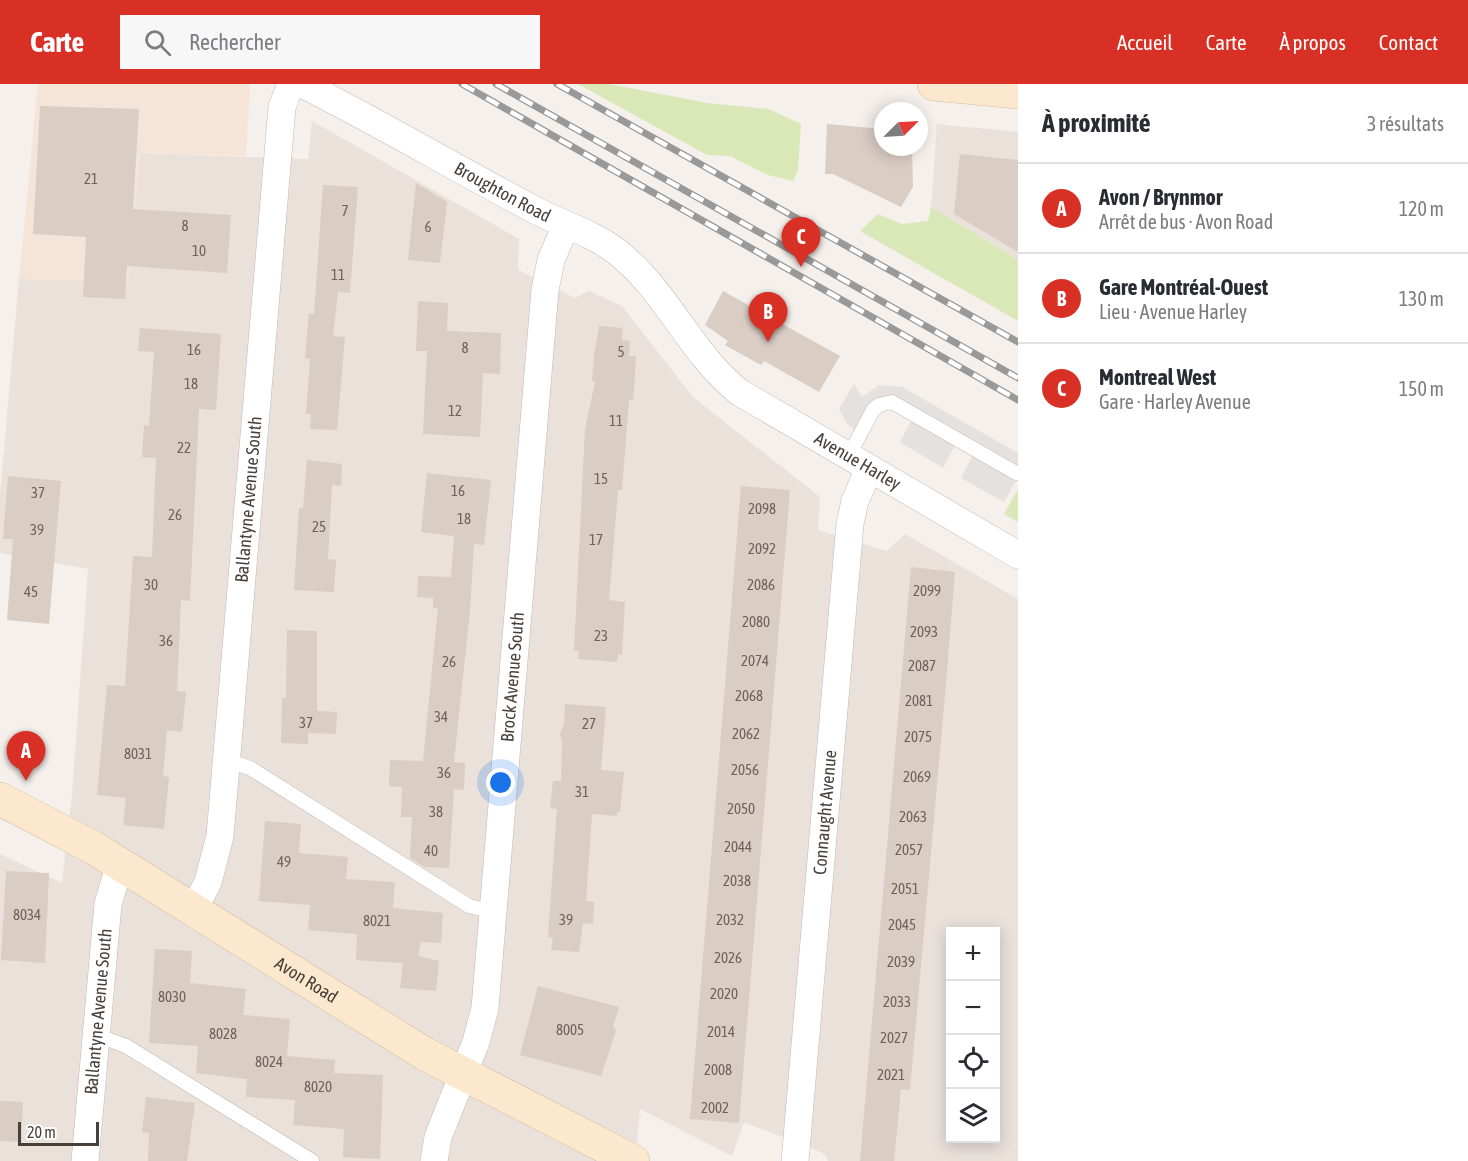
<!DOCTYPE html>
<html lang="fr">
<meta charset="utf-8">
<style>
:root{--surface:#fff;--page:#f7f7f7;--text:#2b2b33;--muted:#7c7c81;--line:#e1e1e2;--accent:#d93025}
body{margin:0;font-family:"Asap Condensed",sans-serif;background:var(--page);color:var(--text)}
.controls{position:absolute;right:18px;bottom:18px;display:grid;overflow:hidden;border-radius:0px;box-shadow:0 3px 15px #0003}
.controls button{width:54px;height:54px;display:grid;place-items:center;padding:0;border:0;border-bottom:2px solid var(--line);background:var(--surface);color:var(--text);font:30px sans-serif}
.compass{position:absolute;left:874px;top:18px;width:54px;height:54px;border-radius:50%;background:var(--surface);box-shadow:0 3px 15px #0003;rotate:66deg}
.scale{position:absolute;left:18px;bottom:15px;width:81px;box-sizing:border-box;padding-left:6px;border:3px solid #494039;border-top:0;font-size:16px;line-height:21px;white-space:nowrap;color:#494039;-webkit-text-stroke:4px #fff;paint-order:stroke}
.you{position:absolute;left:501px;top:699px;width:21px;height:21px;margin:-15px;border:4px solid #fff;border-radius:50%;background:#1a73e8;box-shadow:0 0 0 9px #1a73e833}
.badge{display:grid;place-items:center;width:39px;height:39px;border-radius:50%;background:var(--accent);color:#fff;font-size:20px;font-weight:700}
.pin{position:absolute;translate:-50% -50px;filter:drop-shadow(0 2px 3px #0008)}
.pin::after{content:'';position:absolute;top:32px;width:21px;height:18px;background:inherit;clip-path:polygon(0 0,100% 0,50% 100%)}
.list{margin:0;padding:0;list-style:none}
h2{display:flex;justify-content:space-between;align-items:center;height:78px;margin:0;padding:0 24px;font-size:26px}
h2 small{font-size:20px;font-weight:400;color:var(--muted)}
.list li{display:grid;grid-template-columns:39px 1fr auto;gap:18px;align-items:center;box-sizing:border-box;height:90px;padding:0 24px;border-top:2px solid var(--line)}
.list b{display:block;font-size:22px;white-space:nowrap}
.list p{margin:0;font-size:20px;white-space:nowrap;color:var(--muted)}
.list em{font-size:20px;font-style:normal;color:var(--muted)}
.icon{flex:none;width:33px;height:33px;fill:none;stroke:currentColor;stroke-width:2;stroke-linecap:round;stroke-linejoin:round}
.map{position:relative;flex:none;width:1018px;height:1077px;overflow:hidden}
header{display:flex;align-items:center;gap:36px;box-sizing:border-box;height:84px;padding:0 30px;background:var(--accent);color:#fff}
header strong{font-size:28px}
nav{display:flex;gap:33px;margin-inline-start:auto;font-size:21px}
.search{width:420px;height:54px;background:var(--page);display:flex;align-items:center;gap:15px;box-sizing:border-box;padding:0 21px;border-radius:0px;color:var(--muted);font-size:22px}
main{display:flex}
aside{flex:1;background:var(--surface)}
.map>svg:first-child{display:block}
.residential{fill:#e9e1da;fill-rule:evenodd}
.commercial{fill:#f5e4d8}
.green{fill:#dae7b7}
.parking{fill:#e4e1df}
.building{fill:#d9cdc4}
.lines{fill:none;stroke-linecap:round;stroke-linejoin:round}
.lane-casing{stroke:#c3b9b1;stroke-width:15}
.street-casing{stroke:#c3b9b1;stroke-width:28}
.secondary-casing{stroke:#d5bd9f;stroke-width:34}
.lane{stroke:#fff;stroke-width:14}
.street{stroke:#fff;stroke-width:27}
.secondary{stroke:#fce8ce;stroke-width:33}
.rail-casing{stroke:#999;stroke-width:7}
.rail{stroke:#fff;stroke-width:4.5;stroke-dasharray:14;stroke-linecap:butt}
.labels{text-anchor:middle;stroke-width:6;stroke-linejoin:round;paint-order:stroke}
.number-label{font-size:15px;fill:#6d635c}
.street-label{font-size:18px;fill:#494039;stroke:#fff}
</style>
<header>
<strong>Carte</strong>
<div class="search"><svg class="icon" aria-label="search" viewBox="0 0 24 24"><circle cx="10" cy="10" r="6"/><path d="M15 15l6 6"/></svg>Rechercher</div>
<nav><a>Accueil</a><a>Carte</a><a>À propos</a><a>Contact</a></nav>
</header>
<main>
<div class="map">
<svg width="1018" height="1077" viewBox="0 0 1018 1077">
<rect width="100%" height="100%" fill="#f5f0ec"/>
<path class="residential" d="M312,37L519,155L518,186L575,214L589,207L622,222L693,313L820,413L818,446L887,467L905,450L1018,515V1077H828L825,1070L744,1038L732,1072L640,1025L635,1077H0V770L62,799L72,710L88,485L0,469V410L19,195L127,197L140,69L308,75ZM950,848H996V1054H950Z
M937,40L1018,48V176L931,123Z"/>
<path class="commercial" d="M38,0H247L250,1L246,72L140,69L128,197L19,195Z"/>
<path class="green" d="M578,0H609L707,19L769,25L801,40L798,86L793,97L768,91L730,72L707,71Z
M931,123L1018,176V237L860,147L878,130L902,140L928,137Z
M1018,405V438L1004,430Z"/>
<path class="parking" d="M854,300L862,313L879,301L902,303L1018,369V393L1004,418L961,394L976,365L958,355L943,384L900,358L915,329L886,318L860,351L847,340L839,325Z"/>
<path class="building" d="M40,22L139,25L133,125L231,131L227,189L127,182L125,215L83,213L86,153L33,150Z
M827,40L883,45V63H912L913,103L901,123L833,90H825Z
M960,70L1018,76V168L954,130Z
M416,99L447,118L440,179L408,176Z
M323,101L358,103L350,209L338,208L333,252L345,253L337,346L310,345L311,330H306L310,275L305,274L309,229L314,230Z
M723,207L840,272L819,308L764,277L761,281L725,261L728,257L705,241Z
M418,217L448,219L447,247L501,249L500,290L483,289L480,353L423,350L427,267H416Z
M599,242L623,244L622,256L630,257L629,272H636L634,307L633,316H629L622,406H618L609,516L625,518L622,571L618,570L617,578L578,575L579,567H574L585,345L595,298L592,297L594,272Z
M140,244L221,250L216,326L199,325L190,517L181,516L177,607L186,608L182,648L167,646L163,692L169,693L164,745L123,741L126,714L97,711L107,601L125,602L133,472L152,473L156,374L142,373L144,341L149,342L154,268L138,267Z
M307,376L342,380L341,402L332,401L328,475L336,476L334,508L294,506L299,424H303Z
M427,389L491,396L484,461L474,460L470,526L454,678L465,679L464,706L454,705L449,784L424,783L410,774L412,733H401L402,703L389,702L390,676L423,677L438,524H433V514L417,513L418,492L451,493L454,452L421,448Z
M8,392L61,397L49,540L7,536L13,455H3Z
M741,402L790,406L739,1039L690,1035Z
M911,483L955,488L946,599L910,1006L901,1005L894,1077H860Z
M287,546L317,547V627L337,628L336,650L308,649V660L281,659L282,614H286Z
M565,620L606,623L601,686L624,688L620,728H617V732L592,730L586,817L594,818L593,840L583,839L579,868L551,866L553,854L548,853L557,725L550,724L553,697H561L562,659L560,650L564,639Z
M265,737L301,740L299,769L348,773L346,795L395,798L393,824L443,829L441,859L421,858L418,872L439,877L436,907L400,904L403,879L356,876L357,850L308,846L310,821L259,817Z
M6,787L49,789L45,879L1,876Z
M155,865L192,867L190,899L246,905L243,931L290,935L287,972L335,976L334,989L383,991L380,1075L343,1073L344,1045L293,1041L295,1016L246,1013L247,995L196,989L198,962L149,959Z
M538,902L619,923L613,943L616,946L601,992L520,971Z
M146,1013L195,1019L187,1077H148L149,1049L142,1048Z
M0,1017L23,1018L21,1058L0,1057Z"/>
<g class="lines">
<defs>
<path id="lane" d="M848,373L873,326L879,321L892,318L1016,389
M226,676L250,684L469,822L494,828
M95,954L110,956L126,962L312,1077"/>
<g id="street">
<path id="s1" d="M302,0C379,39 454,83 531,124C558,139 591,148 616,167C667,206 689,268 739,308L1018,471"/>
<path id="s2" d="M193,827L208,798L220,752L282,23L291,0"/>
<path id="s3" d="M85,1077L108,820L120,780"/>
<path id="s4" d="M434,1077L438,1053L476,958L485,924L545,206L551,176L566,141"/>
<path id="s5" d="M795,1077L850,440L855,417L869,385"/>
</g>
<g id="secondary">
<path d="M934,0L1018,8"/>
<path id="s6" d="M0,715L94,764L425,970L633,1077"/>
</g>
</defs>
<use href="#lane" class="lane-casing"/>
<use href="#street" class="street-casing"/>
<use href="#secondary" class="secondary-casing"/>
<use href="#lane" class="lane"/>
<use href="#street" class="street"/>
<use href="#secondary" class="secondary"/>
<defs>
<path id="rail" d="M462,0L1018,316
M496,0L1018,294
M557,0L1018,258"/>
</defs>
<use href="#rail" class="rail-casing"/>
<use href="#rail" class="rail"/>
</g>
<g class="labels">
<g class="number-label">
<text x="91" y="100">21</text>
<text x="345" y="132">7</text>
<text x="185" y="147">8</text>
<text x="428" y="148">6</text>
<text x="199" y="172">10</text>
<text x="338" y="196">11</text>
<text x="465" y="269">8</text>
<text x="194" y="271">16</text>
<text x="621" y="273">5</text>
<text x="191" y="305">18</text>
<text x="455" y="332">12</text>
<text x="616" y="342">11</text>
<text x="184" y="369">22</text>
<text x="601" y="400">15</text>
<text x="458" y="412">16</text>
<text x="38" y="414">37</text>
<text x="762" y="430">2098</text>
<text x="175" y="436">26</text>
<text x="464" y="440">18</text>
<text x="319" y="448">25</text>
<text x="37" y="451">39</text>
<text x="596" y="461">17</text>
<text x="762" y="470">2092</text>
<text x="151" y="506">30</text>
<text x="761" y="506">2086</text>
<text x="927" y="512">2099</text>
<text x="31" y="513">45</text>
<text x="756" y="543">2080</text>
<text x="924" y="553">2093</text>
<text x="601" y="557">23</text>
<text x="166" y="562">36</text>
<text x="755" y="582">2074</text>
<text x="449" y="583">26</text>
<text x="922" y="587">2087</text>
<text x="749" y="617">2068</text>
<text x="919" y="622">2081</text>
<text x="441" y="638">34</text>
<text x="306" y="644">37</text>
<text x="589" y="645">27</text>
<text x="746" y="655">2062</text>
<text x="918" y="658">2075</text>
<text x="138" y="675">8031</text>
<text x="745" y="691">2056</text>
<text x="444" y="694">36</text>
<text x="917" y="698">2069</text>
<text x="582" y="713">31</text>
<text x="741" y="730">2050</text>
<text x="436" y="733">38</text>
<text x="913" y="738">2063</text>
<text x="738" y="768">2044</text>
<text x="909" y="771">2057</text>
<text x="431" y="772">40</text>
<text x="284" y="783">49</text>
<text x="737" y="802">2038</text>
<text x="905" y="810">2051</text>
<text x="27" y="836">8034</text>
<text x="566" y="841">39</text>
<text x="730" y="841">2032</text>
<text x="377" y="842">8021</text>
<text x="902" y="846">2045</text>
<text x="728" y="879">2026</text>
<text x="901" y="883">2039</text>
<text x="724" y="915">2020</text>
<text x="172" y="918">8030</text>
<text x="897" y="923">2033</text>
<text x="570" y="951">8005</text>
<text x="721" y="953">2014</text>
<text x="223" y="955">8028</text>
<text x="894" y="959">2027</text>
<text x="269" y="983">8024</text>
<text x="718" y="991">2008</text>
<text x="891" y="996">2021</text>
<text x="318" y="1008">8020</text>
<text x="715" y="1029">2002</text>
</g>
<g class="street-label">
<text dy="6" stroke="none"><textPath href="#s1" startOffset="228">Broughton Road</textPath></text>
<text dy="6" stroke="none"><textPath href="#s1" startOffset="681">Avenue Harley</textPath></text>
<text dy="6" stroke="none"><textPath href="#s2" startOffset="418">Ballantyne Avenue South</textPath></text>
<text dy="6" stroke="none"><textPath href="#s4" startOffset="494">Brock Avenue South</textPath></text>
<text dy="6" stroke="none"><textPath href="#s5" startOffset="350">Connaught Avenue</textPath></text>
<text dy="6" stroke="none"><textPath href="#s6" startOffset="356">Avon Road</textPath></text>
<text dy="6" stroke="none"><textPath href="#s3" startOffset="150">Ballantyne Avenue South</textPath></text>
</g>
</g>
</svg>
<div class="controls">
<button>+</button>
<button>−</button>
<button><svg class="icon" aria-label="locate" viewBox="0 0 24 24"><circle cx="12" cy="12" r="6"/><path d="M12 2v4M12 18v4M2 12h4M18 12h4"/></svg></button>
<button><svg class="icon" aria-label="layers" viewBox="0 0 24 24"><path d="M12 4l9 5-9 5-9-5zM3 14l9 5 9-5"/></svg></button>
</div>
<svg class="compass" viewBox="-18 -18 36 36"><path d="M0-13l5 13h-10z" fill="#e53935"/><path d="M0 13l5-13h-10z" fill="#7c7c81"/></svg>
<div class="scale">20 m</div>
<div class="you"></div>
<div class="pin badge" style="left:26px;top:697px">A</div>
<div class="pin badge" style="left:768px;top:258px">B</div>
<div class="pin badge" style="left:801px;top:183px">C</div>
</div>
<aside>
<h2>À proximité<small>3 résultats</small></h2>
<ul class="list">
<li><span class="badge">A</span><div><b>Avon / Brynmor</b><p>Arrêt de bus · Avon Road</p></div><em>120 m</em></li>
<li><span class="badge">B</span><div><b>Gare Montréal-Ouest</b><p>Lieu · Avenue Harley</p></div><em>130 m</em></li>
<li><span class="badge">C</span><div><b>Montreal West</b><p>Gare · Harley Avenue</p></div><em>150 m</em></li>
</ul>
</aside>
</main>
